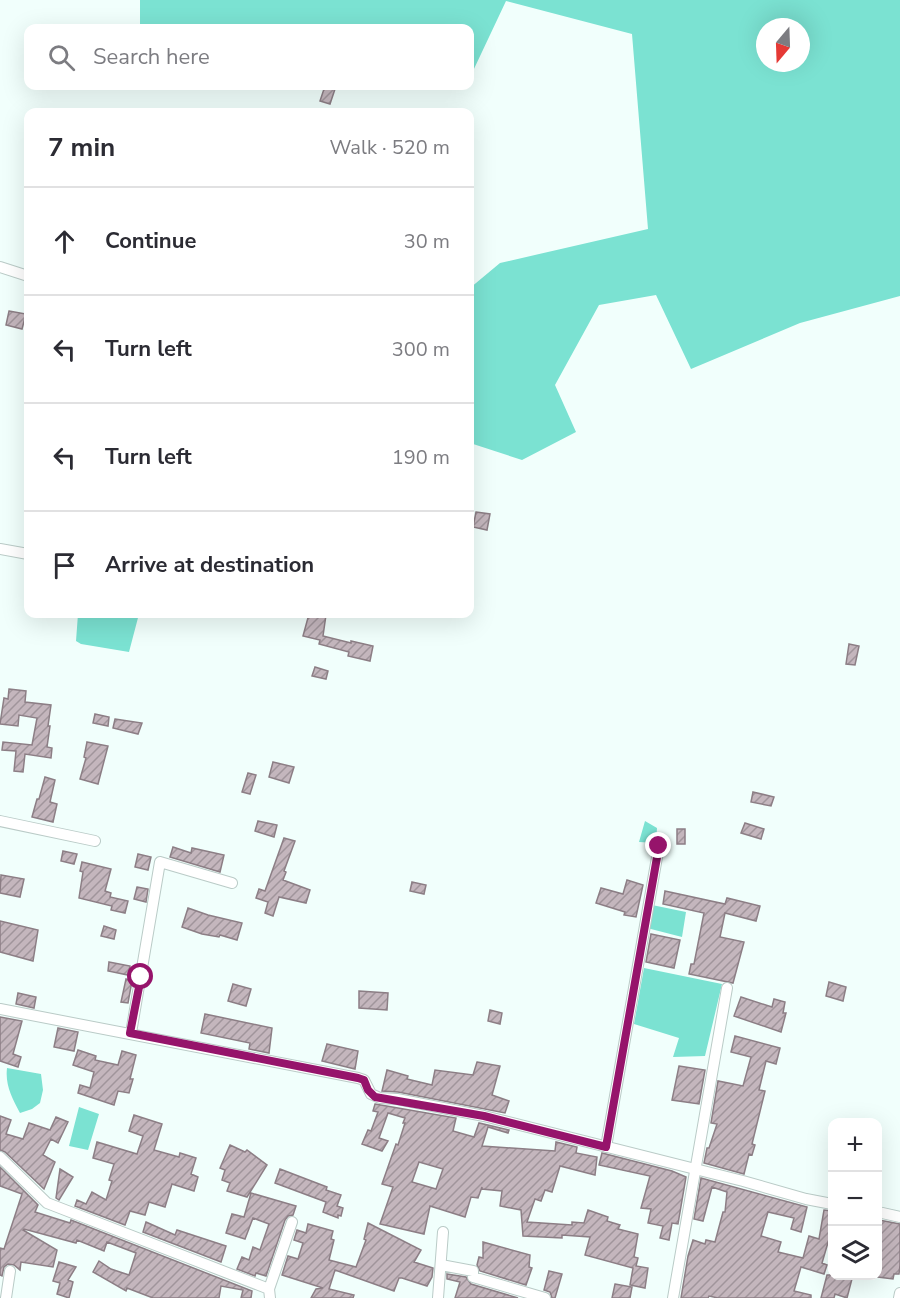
<!DOCTYPE html>
<meta charset="utf-8">
<style>
:root{--surface:#fff;--page:#f7f7f7;--text:#2b2b33;--muted:#7c7c81;--line:#e1e1e2}
body{margin:0;font-family:"Nunito Sans",sans-serif;background:var(--page);color:var(--text)}
.controls{position:absolute;right:18px;bottom:18px;display:grid;overflow:hidden;border-radius:12px;box-shadow:0 6px 24px #0002}
.controls button{width:54px;height:54px;display:grid;place-items:center;padding:0;border:0;border-bottom:2px solid var(--line);background:var(--surface);color:var(--text);font:30px sans-serif}
.compass{position:absolute;left:756px;top:18px;width:54px;height:54px;border-radius:50%;background:var(--surface);box-shadow:0 6px 24px #0002;rotate:199deg}
.stop{position:absolute;width:18px;height:18px;margin:-14px;border:4px solid #96146b;border-radius:50%;background:#fff}
.stop.end{background:#96146b;border-color:#fff;box-shadow:0 2px 6px #0008}
.list{margin:0;padding:0;list-style:none}
h2{display:flex;justify-content:space-between;align-items:center;height:78px;margin:0;padding:0 24px;font-size:26px}
h2 small{font-size:20px;font-weight:400;color:var(--muted)}
.list li{display:grid;grid-template-columns:39px 1fr auto;gap:18px;align-items:center;box-sizing:border-box;height:108px;padding:0 24px;border-top:2px solid var(--line)}
.list b{display:block;font-size:22px;white-space:nowrap}
.list em{font-size:20px;font-style:normal;color:var(--muted)}
.icon{flex:none;width:33px;height:33px;fill:none;stroke:currentColor;stroke-width:2;stroke-linecap:round;stroke-linejoin:round}
.map{position:relative;flex:none;width:900px;height:1298px;overflow:hidden}
.search{position:absolute;background:var(--surface);box-shadow:0 6px 24px #0002;left:24px;top:24px;width:450px;height:66px;display:flex;align-items:center;gap:15px;box-sizing:border-box;padding:0 21px;border-radius:12px;color:var(--muted);font-size:22px}
.panel{position:absolute;background:var(--surface);box-shadow:0 6px 24px #0002;left:24px;top:108px;width:450px;height:510px;border-radius:12px}
.map>svg:first-child{display:block}
.water{fill:#7be2d2;fill-rule:evenodd}
.building{fill:url(#building-hatch);stroke:#8c7e85;stroke-width:1.5;fill-rule:evenodd}
.lines{fill:none;stroke-linecap:round;stroke-linejoin:round}
.street-casing{stroke:#bacbc7;stroke-width:12}
.street{stroke:#fff;stroke-width:10}
.route{stroke:#96146b;stroke-width:8}
</style>
<div class="map">
<svg width="900" height="1298" viewBox="0 0 900 1298">
<defs>
<pattern id="building-hatch" width="6" height="6" patternUnits="userSpaceOnUse" patternTransform="scale(1.5)"><rect width="6" height="6" fill="#c4b6bd"/><path d="M-1 1l2-2M0 6l6-6M5 7l2-2" fill="none" stroke="#a0959b"/></pattern>
</defs>
<rect width="100%" height="100%" fill="#f1fffc"/>
<path class="water" d="M140,0H900V296L800,323L691,369L656,295L599,305L555,385L576,432L522,460L470,443V288L500,263L648,229L632,34L506,1L473,71L470,70V28H140ZM765,27H801V63H765Z
M78,614H139L129,652L81,644L76,641Z
M645,821L657,828L656,843L639,842Z
M652,905L686,912L682,937L647,928Z
M644,968L722,984L705,1056L673,1057L679,1038L634,1024Z
M7,1068L41,1074L43,1090L40,1103L32,1109L20,1113C12,1098 5,1085 7,1068Z
M79,1107L99,1114L88,1150L69,1146Z"/>
<path class="building" d="M325,86H336L330,104L320,101Z
M9,311L26,314L22,329L6,325Z
M476,512L490,514L487,530L473,527Z
M309,614L326,615L323,636L351,643V641L373,646L370,661L348,656L349,652L319,644L320,640L303,636Z
M849,644L859,646L855,665L846,664Z
M315,667L328,671L326,679L312,676Z
M9,689L26,691L25,702L51,705L48,726H50L47,747L52,748L51,758L25,754L23,772L14,771L16,751L2,750L3,742L32,745L37,718L19,715L18,726L0,724L4,698L8,699Z
M95,714L109,717L108,726L93,723Z
M115,719L142,723L138,734L113,728Z
M87,742L108,746L98,784L80,779L86,758L84,757Z
M273,762L294,767L289,783L269,777Z
M248,773L256,775L250,794L242,792Z
M45,777L55,780L50,802L57,804L53,822L32,817L37,799H39Z
M753,792L774,797L771,806L751,802Z
M258,821L277,825L274,837L255,831Z
M745,823L764,829L761,839L741,833Z
M677,829H685V844H677Z
M284,838L295,841L284,871L286,872L283,880L310,890L306,903L279,897L273,916L265,913L268,902L256,898L259,889L265,891Z
M173,847L191,853L192,848L224,855L220,872L170,857Z
M63,851L77,854L74,864L61,861Z
M138,854L151,857L148,870L135,867Z
M82,862L111,869L105,891L111,893L110,897L128,901L125,913L111,910L112,906L79,898L83,872L80,871Z
M1,875L24,879L20,897L0,893Z
M627,880L643,885L636,917L624,915L625,912L596,903L601,888L623,894Z
M412,882L426,885L424,894L410,891Z
M137,887L148,889L146,902L134,899Z
M665,891L725,904L727,898L760,906L756,921L725,913L720,937L744,942L733,983L689,974L691,964H694L704,913L663,904Z
M188,908L208,915L242,923L237,940L220,935L219,937L202,934L182,927Z
M0,921L38,930L33,961L0,952Z
M104,926L116,930L114,939L101,936Z
M651,934L680,940L674,968L646,962Z
M109,962L130,966L128,975L108,971Z
M126,979L132,981L128,1003L121,1002Z
M829,982L846,987L843,1001L826,996Z
M233,984L251,989L246,1006L228,1001Z
M359,991L388,993L387,1010L359,1008Z
M18,993L36,997L34,1008L16,1004Z
M741,997L772,1007L774,999L785,1002L783,1013H786L781,1032L734,1016Z
M490,1010L502,1013L500,1024L488,1021Z
M205,1014L272,1028L269,1053L249,1049L250,1043L201,1033Z
M0,1017L22,1021L13,1054L21,1057L18,1067L0,1061Z
M58,1028L78,1032L74,1051L54,1047Z
M735,1036L780,1048L776,1064L766,1061L759,1090L765,1091L752,1144L755,1145L752,1155L749,1154L744,1174L704,1163L707,1148H709L717,1124L711,1123L718,1081L743,1086L751,1057L731,1052Z
M327,1044L358,1051L355,1069L322,1061Z
M78,1050L96,1056L95,1060L118,1065L122,1051L136,1055L130,1079H133L129,1093L118,1091L114,1105L78,1093L80,1085L90,1088L94,1072L73,1065Z
M477,1062L500,1066L492,1095L509,1101L505,1113L398,1092L382,1091L387,1070L408,1076L407,1079L432,1085L435,1070L473,1075Z
M679,1066L705,1070L699,1104L672,1100Z
M375,1104L456,1118L453,1131L474,1137L479,1123L509,1130L508,1133L488,1127L482,1146L555,1151L556,1142L577,1147L576,1153L597,1157L595,1175L560,1166L552,1192L545,1190L541,1201L535,1199L527,1222L572,1225V1222L584,1223L588,1210L608,1217L607,1221L620,1225L618,1229L638,1234L634,1257L638,1258L636,1266L648,1268L645,1288L630,1285L633,1268L585,1255L590,1237L562,1235V1238L523,1236L521,1210L500,1206L502,1191L482,1189V1187L478,1198L471,1197L465,1217L430,1206L424,1234L380,1224L393,1187L382,1184L396,1144L398,1145L405,1123H403L405,1118L388,1113L379,1138L388,1141L382,1151L362,1144L368,1130L371,1131L378,1112L373,1111ZM419,1162L443,1169L436,1189L412,1182Z
M134,1115L162,1124L154,1150L179,1157L180,1153L196,1158L191,1174L198,1177L194,1191L172,1184L165,1207L149,1202L145,1215L130,1211L125,1225L75,1206L77,1200L86,1204L92,1192L106,1200L112,1181L109,1180L114,1164L93,1158L97,1142L137,1154L143,1136L129,1131Z
M0,1116L11,1120L6,1134L23,1139L29,1123L50,1130L56,1117L68,1122L58,1143L51,1139L43,1155L55,1162L44,1189L5,1152L0,1150Z
M230,1145L245,1152L247,1150L267,1165L247,1197L227,1191L230,1183L222,1180L225,1170L220,1168Z
M602,1153L672,1171L686,1177L678,1224L672,1223L669,1240L660,1238L663,1226L648,1223L651,1209L641,1208L650,1176L599,1165Z
M0,1167L38,1205L35,1212L70,1223L71,1220L252,1291L251,1298H241L243,1290L221,1286L219,1298H153L127,1288L126,1291L93,1272L99,1261L111,1269L129,1275L136,1253L107,1242L104,1251L77,1240L76,1243L24,1229L23,1230L57,1250L53,1267L21,1262L20,1270L14,1265L8,1264L4,1267L2,1276L0,1275V1248L4,1249L22,1194L0,1186Z
M60,1169L73,1177L59,1200L56,1198Z
M280,1169L327,1187L326,1190L341,1195L337,1206L343,1208L341,1216L338,1215V1218L323,1212L326,1202L275,1183Z
M701,1178L807,1207L801,1232L791,1229L794,1218L768,1212L761,1236L781,1242L778,1252L803,1258L809,1236L819,1239L824,1210L832,1211V1240L829,1239L822,1263L827,1265L824,1274L801,1267L794,1291L811,1295V1298H718L709,1296L708,1298H681L688,1256L693,1240L705,1244L706,1240L715,1242L723,1212H725L727,1192L712,1187L703,1221L694,1219Z
M251,1193L296,1206L293,1215L288,1216L285,1220L266,1276L256,1273L255,1276L237,1269L242,1257L249,1260L253,1247L260,1250L269,1224L253,1218L245,1239L226,1233L232,1214L244,1217Z
M879,1220L900,1224V1265L899,1274H894L893,1279L878,1277Z
M146,1222L175,1235L177,1230L226,1246L221,1262L143,1232Z
M368,1223L421,1250L414,1262L433,1268L432,1277L427,1286L402,1278H399L394,1291L335,1270L329,1289L354,1295L353,1298H311L316,1289L323,1288L282,1275L288,1256L298,1259L303,1243L294,1240L297,1230L306,1233L308,1224L333,1231L331,1239L334,1240L329,1260L356,1267L366,1240L364,1239Z
M483,1242L530,1255L529,1267L532,1268L526,1285L480,1271L477,1265L479,1257L483,1258Z
M59,1262L76,1267L68,1280L73,1282L69,1298L57,1294L60,1283L53,1281Z
M549,1271L562,1274L555,1298H552L550,1292L544,1290Z
M447,1274L466,1277L471,1284L518,1298H455L460,1282L447,1279Z
M827,1275H853L847,1298L835,1294L834,1298H821Z
M615,1284L632,1287L630,1298H612Z"/>
<g class="lines">
<defs>
<path id="street" d="M0,267L28,276
M0,549L28,554
M0,821L95,841
M0,1009L358,1078L364,1080L371,1094L380,1098L397,1099L484,1116L743,1181L806,1199L832,1204
M131,1033L160,862L232,883
M606,1147L659,846
M0,1157L47,1203L269,1289L270,1298
M878,1212L900,1217
M441,1265L473,1271V1277L545,1298
M269,1289L292,1222
M6,1298L10,1271
M438,1298L443,1232
M673,1298L727,988
M899,1298L900,1293"/>
</defs>
<use href="#street" class="street-casing"/>
<use href="#street" class="street"/>
</g>
<g class="lines">
<path class="route" d="M141,977L130,1033L358,1078L364,1080L368,1090L375,1097L484,1116L606,1147L659,846"/>
</g>
</svg>
<div class="controls">
<button>+</button>
<button>−</button>
<button><svg class="icon" aria-label="layers" viewBox="0 0 24 24"><path d="M12 4l9 5-9 5-9-5zM3 14l9 5 9-5"/></svg></button>
</div>
<svg class="compass" viewBox="-18 -18 36 36"><path d="M0-13l5 13h-10z" fill="#e53935"/><path d="M0 13l5-13h-10z" fill="#7c7c81"/></svg>
<div class="stop" style="left:141px;top:977px"></div>
<div class="stop end" style="left:659px;top:846px"></div>
<div class="search"><svg class="icon" aria-label="search" viewBox="0 0 24 24"><circle cx="10" cy="10" r="6"/><path d="M15 15l6 6"/></svg>Search here</div>
<section class="panel">
<h2>7 min<small>Walk · 520 m</small></h2>
<ul class="list">
<li><svg class="icon" aria-label="ahead" viewBox="0 0 24 24"><path d="M12 20V5M6 11l6-6 6 6"/></svg><div><b>Continue</b></div><em>30 m</em></li>
<li><svg class="icon" aria-label="left" viewBox="0 0 24 24"><path d="M17 20v-9H6M10 6l-5 5 5 5"/></svg><div><b>Turn left</b></div><em>300 m</em></li>
<li><svg class="icon" aria-label="left" viewBox="0 0 24 24"><path d="M17 20v-9H6M10 6l-5 5 5 5"/></svg><div><b>Turn left</b></div><em>190 m</em></li>
<li><svg class="icon" aria-label="arrive" viewBox="0 0 24 24"><path d="M6 21V4h12l-3 4 3 4H6"/></svg><div><b>Arrive at destination</b></div></li>
</ul>
</section>
</div>
